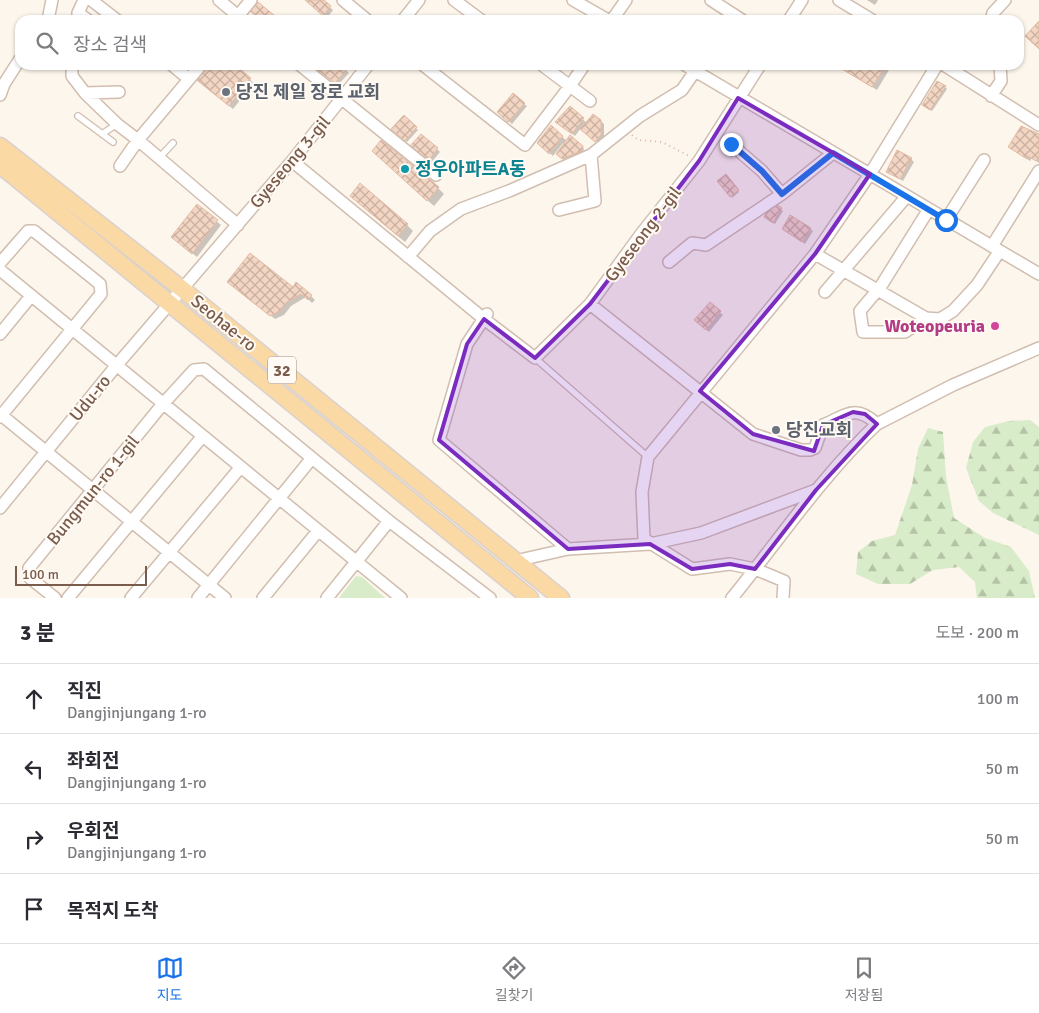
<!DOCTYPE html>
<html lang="ko">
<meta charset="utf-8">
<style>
:root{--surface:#fff;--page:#f2f2f3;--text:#2b2b33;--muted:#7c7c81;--line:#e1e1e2;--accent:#1a73e8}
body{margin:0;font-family:Signika,"Noto Sans KR",sans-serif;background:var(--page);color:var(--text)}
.scale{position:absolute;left:15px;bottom:12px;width:132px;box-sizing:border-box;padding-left:5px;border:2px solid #7a5c4d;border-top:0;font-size:14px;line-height:18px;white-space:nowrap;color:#7a5c4d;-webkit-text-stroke:4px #fffaf3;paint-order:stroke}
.stop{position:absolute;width:15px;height:15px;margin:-11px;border:4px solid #1a73e8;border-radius:50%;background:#fff}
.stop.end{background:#1a73e8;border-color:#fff;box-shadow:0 1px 5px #0008}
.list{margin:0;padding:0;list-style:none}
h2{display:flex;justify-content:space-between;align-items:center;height:65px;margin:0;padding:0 20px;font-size:21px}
h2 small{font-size:16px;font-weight:400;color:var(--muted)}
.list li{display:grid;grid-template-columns:32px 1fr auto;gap:15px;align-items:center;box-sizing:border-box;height:70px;padding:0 20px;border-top:1px solid var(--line)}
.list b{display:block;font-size:19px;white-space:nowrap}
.list p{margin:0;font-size:16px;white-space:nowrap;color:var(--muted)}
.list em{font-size:16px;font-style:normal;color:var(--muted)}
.icon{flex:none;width:28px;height:28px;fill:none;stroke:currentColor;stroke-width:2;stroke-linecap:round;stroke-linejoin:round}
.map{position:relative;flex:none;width:1039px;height:598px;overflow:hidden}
.search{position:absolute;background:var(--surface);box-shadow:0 1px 4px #0004;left:15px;right:15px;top:15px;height:55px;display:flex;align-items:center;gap:12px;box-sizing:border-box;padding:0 18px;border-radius:15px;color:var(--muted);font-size:19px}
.sheet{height:345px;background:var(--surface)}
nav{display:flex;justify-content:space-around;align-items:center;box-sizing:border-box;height:70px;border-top:1px solid var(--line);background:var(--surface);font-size:14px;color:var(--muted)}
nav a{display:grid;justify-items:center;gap:2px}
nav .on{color:var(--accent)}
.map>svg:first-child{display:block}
.forest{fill:url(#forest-firs)}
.park{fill:#d8ecc9}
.shadow{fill:#0003}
.building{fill:url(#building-cross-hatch);stroke:#e6bba3}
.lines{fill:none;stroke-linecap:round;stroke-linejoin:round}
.lane-casing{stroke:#d1beb0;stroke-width:8}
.street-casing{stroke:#d1beb0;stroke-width:14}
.primary-casing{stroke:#dad1cd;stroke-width:19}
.path{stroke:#d9b8a5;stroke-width:2;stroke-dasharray:1 4;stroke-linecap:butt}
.lane{stroke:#fff;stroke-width:5.5}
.street{stroke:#fff;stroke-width:11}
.primary{stroke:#fbd9a5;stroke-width:16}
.route{stroke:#1a73e8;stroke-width:6}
.marked{fill:#7b2cbf;fill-opacity:0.2;stroke:#7b2cbf;stroke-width:4;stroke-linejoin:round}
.worship-dot{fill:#6b7280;stroke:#fffaf3;stroke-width:2}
.culture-dot{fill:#0f9aa8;stroke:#fffaf3;stroke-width:2}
.hotel-dot{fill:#d1479c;stroke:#fffaf3;stroke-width:2}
.labels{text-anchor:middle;stroke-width:4;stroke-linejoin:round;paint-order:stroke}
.shield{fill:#fffaf3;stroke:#a28b7f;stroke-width:1}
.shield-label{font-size:16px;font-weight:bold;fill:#7a5c4d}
.worship-label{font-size:18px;font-weight:bold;fill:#5b616d;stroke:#fffaf3;text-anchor:start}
.street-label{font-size:18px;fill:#7a5c4d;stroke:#fffaf3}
.culture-label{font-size:18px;font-weight:bold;fill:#0d838f;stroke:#fffaf3;text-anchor:start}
.hotel-label{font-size:18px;font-weight:bold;fill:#b23c85;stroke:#fffaf3;text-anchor:end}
</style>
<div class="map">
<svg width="1039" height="598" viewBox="0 0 1039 598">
<defs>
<pattern id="forest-firs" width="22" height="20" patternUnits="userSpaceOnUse" patternTransform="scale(1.25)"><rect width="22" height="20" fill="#d8ecc9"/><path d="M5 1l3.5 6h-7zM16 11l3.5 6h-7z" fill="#b4c2a5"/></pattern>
<pattern id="building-cross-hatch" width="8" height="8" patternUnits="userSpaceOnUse" patternTransform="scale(1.25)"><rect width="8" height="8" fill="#f3d5c3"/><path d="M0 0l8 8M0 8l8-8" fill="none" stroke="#cab0a1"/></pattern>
</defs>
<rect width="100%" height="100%" fill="#fdf6ec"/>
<path class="forest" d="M1030,420L1039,427V535L993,513L979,501L966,468L973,442L985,427L1009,421Z
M928,428L943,432L946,477L954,518L985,538L1011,547L1029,571L1035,598H977L975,582L959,567L933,570L910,584H878L856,574L858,552L872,541L895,535L912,485L918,449Z"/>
<path class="park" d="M356,576L362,577L385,598H339Z"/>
<path class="shadow" d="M306,0H322L333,10L327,18Z
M867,0H878L875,5Z
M234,65L254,83L233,109L198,81Z
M315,65H340L349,73L338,85L317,69Z
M347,65H355L351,69Z
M839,65H892L877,90L843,70Z
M945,87L947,89L932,111L925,107Z
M524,104L527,106L512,124L498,112Z
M570,108L587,123L601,121L604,124V138L599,144L581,128L575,136L560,124Z
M404,117L418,130L407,142L393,129Z
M551,127L567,141L583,147L584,149L582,153L565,161L557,154L564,144L563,143L553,156L539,143Z
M1039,136V163L1032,158L1030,161L1012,149Z
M415,149H437L440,152L431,163Z
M380,158L438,188L444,194L434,206Z
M911,159L914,162L903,181L887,171Z
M728,178L739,192L732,198L731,196Z
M357,202L407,225L413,231L405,242Z
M197,205L221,225L197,257L177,241Z
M776,206L783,211L775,224L767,219Z
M783,229H810L813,231L805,244Z
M231,284L293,288L311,296L315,300L312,303L306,297L291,306L284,315L275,319Z
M710,304L723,315L709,332L699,323Z"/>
<path class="building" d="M305,0H324L331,6L323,16Z
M258,2L280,20H261L250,11Z
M1039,21V49L1025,36Z
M202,65H235L251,78L229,106L193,77Z
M314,65H342L347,69L335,83L312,67Z
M838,65H886L872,87L837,66Z
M937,81L946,86L930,110L922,105Z
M513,93L525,103L508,122L497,112Z
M570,106L584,118L572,134L555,122Z
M593,114L601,120V135L595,142L580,129Z
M404,115L417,127L405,141L391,129Z
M551,125L563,136L549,154L537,143Z
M1021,126L1039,134V157L1036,161L1028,156L1027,159L1008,147Z
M421,134L438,148L428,161L410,146Z
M570,135L583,146L581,151L562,159L556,154Z
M381,140L439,187L427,201L372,151Z
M897,150L912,158L900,179L886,172Z
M726,174L739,190L730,197L717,181Z
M360,183L408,224L398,236L350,196Z
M197,204L218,220L192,254L171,237Z
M776,204L782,208L773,223L764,217L767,211Z
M790,215L811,228L802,242L782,229Z
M250,253L293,287L296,282L312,295L308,300L301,294L287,302L280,311L270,316L227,282Z
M710,302L721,311L706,330L694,320Z"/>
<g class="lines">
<defs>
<path id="lane" d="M78,116L113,142
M102,134L117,124
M159,158L173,143
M535,358L648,457"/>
<path id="street" d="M84,0L78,13L88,20
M91,0L117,20
M219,0L238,16L235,20
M343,0L367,20
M454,0L481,20
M573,0L608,20
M711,0L742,20
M839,0L872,20
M48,20L52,0
M243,20L238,16L251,0
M403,20L419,0
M612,20L626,0
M789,20L802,0
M991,20L993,13L1005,0
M72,65V76L85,93
M172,65L189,79
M300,65L436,175
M423,65L525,145L570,86L584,65
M542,65L590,101
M685,65L1039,274
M944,65L1039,125
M119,92L85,93L117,124L138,140L201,65
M0,95L4,84L20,59
M991,96L1001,81L1000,65
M731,144L762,171L782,194
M292,161L484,319L535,358L590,304L641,234L699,161L760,65
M120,166L138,140L238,225
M929,209L881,286L860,311L863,332H905L926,318L940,319L953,311L977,285L999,252
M559,210L595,201L591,155L640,116L682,90L695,71
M946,220L984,160
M992,246L1039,171
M815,254L926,318
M408,257L430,231L461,209L509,191L591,155
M669,262L692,243L706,245L782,194L833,153
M0,263L28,231H34L100,284L101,294L0,417
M0,270L401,598
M825,292L907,196
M590,304L753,434L801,450H810L815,448L823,425C847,415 855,404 877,424C822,476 779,540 732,598
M487,314L467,344L439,440L568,549
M0,334L31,296
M0,414L225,598
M877,424L953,385L1039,348
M312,458L389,521L490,598
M0,508L116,366L292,161L368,65
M515,561L568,549L650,544L701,533L816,490
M55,598L30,578L29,568L162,405L194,370L204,369L312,458L198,598
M68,598L202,437
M131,598L240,468
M263,598L318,531
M327,598L389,521
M783,598L784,581L755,569L730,564L692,569L644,539L642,492L648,457L815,254L870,174L937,65"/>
<path id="primary" d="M0,146L182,289L561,598
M0,165L530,598"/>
</defs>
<use href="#lane" class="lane-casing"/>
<use href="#street" class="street-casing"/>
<use href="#primary" class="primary-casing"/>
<path class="path" d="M632,135L638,140L662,142L691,157"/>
<use href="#lane" class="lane"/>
<use href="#street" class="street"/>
<use href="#primary" class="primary"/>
</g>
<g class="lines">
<path class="route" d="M731,144L762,171L782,194L833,153L946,220"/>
</g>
<path class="marked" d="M738,98L870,174L815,254L700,391L753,434L814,451L823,425L853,412L865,414L877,424L816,490L755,569L730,564L692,569L650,544L568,549L439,440L467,344L484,319L535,358L590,304L699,161Z"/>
<g class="worship-dot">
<circle cx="226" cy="92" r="5"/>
<circle cx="776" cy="430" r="5"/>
</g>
<circle class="culture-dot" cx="405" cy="169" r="5"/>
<circle class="hotel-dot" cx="995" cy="326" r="5"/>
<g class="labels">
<rect class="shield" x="268" y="356.5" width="28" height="27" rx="4"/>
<g class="shield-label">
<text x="282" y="376">32</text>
</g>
<g class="worship-label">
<text x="236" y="98">당진 제일 장로 교회</text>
<text x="786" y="436">당진교회</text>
</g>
<g class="street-label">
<text transform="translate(290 162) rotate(-50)" y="6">Gyeseong 3-gil</text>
<text transform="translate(643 234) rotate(-53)" y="6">Gyeseong 2-gil</text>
<text transform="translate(224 323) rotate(39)" y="6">Seohae-ro</text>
<text transform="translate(90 398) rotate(-51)" y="6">Udu-ro</text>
<text transform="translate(93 490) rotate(-51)" y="6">Bungmun-ro 1-gil</text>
</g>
<g class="culture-label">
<text x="415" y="175">정우아파트A동</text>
</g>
<g class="hotel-label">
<text x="985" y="332">Woteopeuria</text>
</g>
</g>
</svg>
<div class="scale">100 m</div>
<div class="stop" style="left:946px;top:220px"></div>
<div class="stop end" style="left:731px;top:144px"></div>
<div class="search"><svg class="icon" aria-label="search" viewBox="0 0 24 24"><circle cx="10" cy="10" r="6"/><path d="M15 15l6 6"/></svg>장소 검색</div>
</div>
<section class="sheet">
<h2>3 분<small>도보 · 200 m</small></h2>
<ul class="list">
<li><svg class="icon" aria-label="ahead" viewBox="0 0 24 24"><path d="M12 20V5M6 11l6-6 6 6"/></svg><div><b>직진</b><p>Dangjinjungang 1-ro</p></div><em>100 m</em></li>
<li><svg class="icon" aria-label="left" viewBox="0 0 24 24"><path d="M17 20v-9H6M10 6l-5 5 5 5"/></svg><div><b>좌회전</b><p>Dangjinjungang 1-ro</p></div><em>50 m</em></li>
<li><svg class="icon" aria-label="right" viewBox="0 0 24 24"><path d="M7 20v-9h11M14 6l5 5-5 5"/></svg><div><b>우회전</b><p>Dangjinjungang 1-ro</p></div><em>50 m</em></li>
<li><svg class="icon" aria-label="arrive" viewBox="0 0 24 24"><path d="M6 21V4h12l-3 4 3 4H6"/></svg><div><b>목적지 도착</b></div></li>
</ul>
</section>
<nav>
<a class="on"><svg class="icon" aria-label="map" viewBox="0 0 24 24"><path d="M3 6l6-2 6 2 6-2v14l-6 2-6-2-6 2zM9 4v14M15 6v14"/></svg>지도</a>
<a><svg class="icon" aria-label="directions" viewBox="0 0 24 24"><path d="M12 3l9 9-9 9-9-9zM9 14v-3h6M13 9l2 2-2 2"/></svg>길찾기</a>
<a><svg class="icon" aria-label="saved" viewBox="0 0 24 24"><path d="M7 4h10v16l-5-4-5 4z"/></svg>저장됨</a>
</nav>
